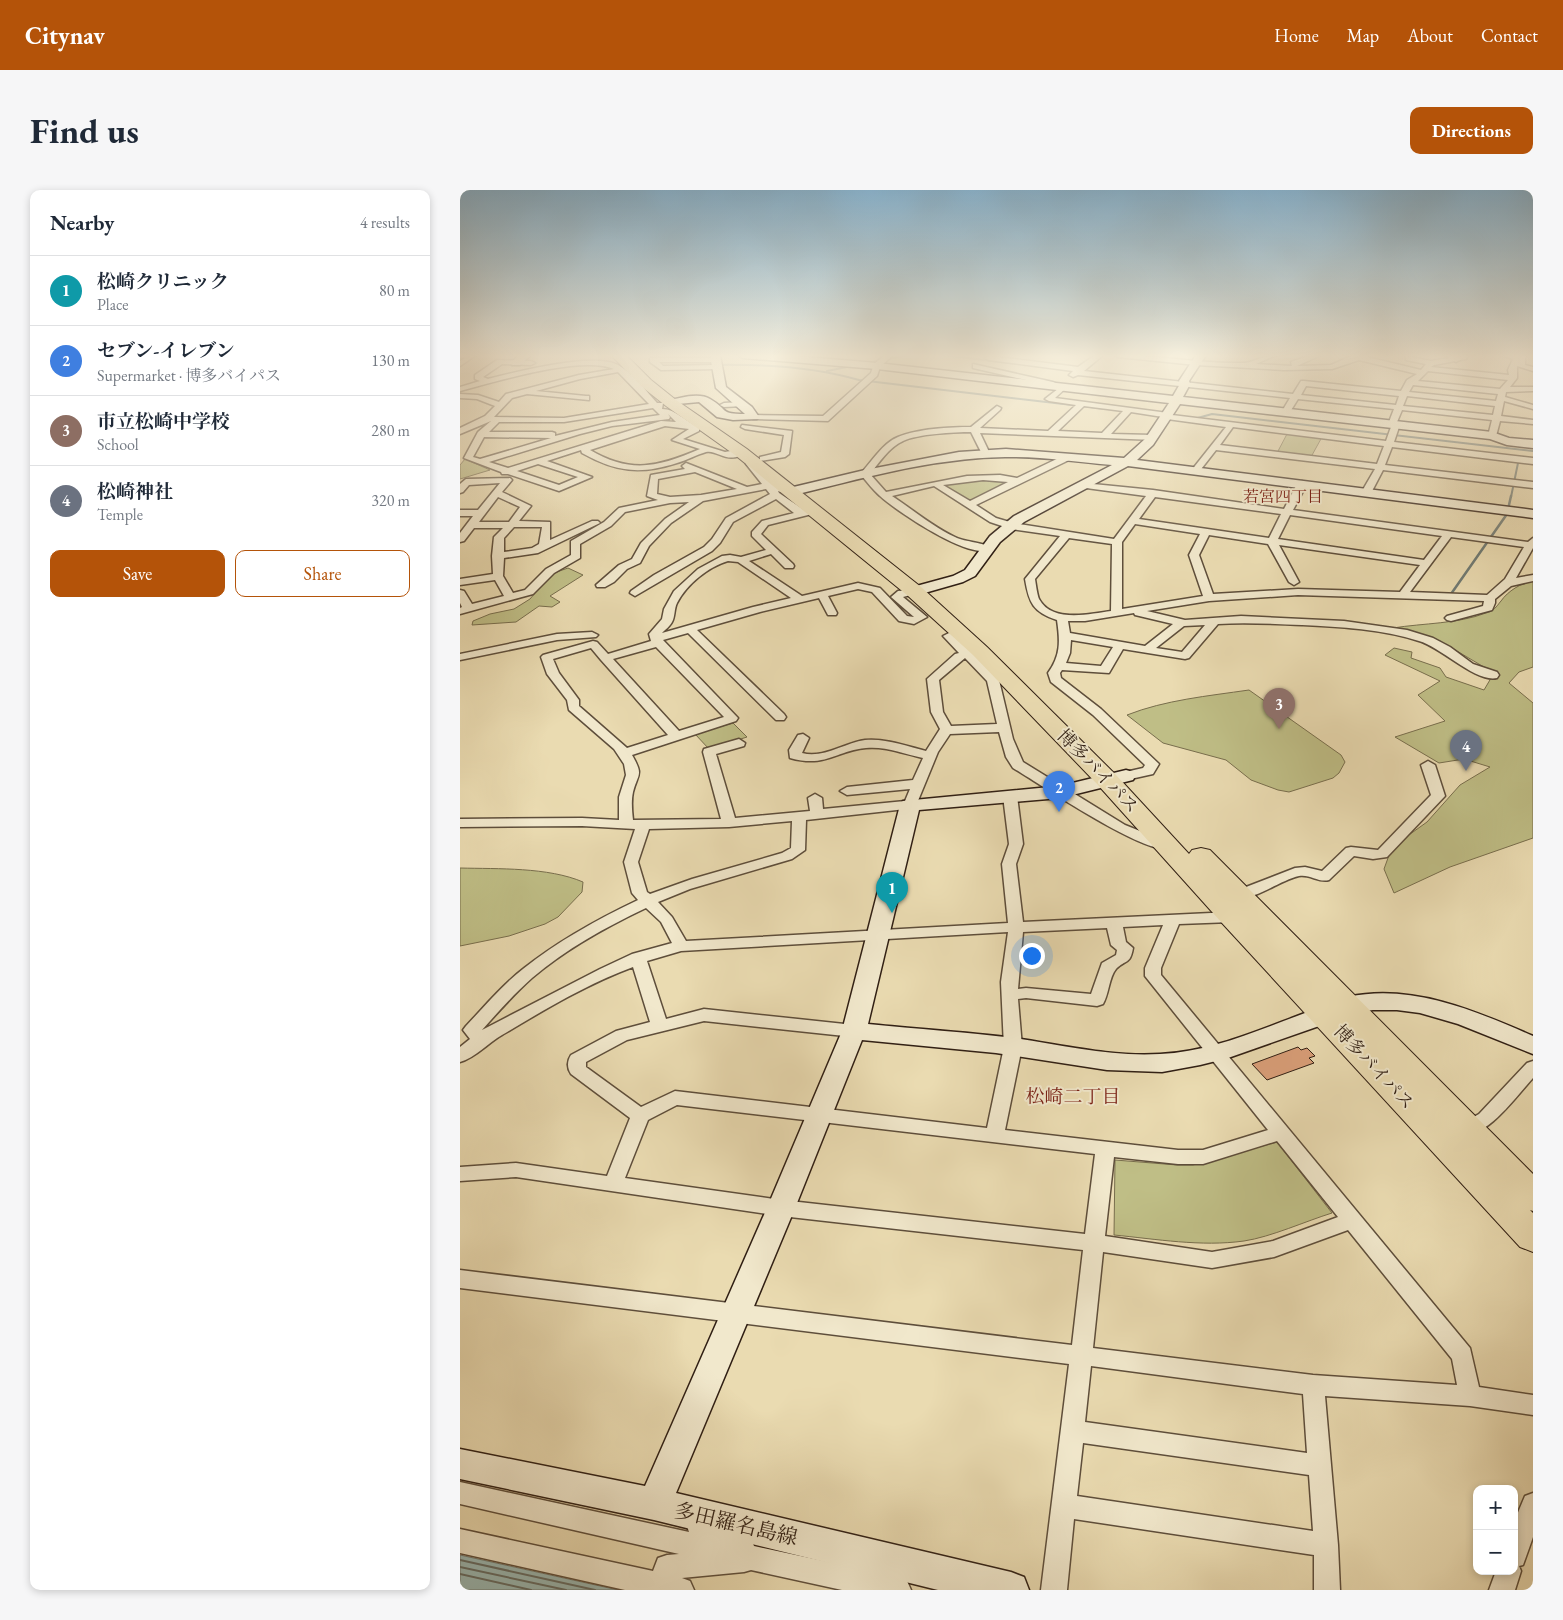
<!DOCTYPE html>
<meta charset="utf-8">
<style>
:root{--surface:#fff;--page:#f6f6f7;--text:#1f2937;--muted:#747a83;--line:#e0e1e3;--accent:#b45309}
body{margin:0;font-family:"EB Garamond","Noto Serif JP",serif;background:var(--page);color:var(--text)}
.controls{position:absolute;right:15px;bottom:15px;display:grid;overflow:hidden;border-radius:10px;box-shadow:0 2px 8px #0003}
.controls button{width:45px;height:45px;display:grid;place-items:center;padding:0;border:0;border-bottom:1px solid var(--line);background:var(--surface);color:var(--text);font:25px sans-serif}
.you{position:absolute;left:571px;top:765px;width:18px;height:18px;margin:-12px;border:4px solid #fff;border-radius:50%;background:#1a73e8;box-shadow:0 0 0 8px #1a73e833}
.badge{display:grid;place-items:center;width:32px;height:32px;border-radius:50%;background:var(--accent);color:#fff;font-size:16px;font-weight:700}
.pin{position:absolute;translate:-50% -41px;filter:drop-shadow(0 1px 2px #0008)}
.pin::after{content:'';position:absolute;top:26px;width:18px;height:15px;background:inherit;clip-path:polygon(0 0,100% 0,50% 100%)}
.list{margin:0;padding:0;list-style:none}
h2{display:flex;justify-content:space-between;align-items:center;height:65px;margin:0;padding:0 20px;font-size:21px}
h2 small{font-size:16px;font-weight:400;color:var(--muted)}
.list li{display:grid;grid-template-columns:32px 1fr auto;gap:15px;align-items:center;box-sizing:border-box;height:70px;padding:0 20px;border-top:1px solid var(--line)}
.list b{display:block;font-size:19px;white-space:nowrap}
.list p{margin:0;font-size:16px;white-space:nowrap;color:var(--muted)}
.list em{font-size:16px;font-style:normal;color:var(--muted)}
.actions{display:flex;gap:10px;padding:15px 20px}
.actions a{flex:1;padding:11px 0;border:1px solid var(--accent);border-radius:10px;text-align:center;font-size:18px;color:var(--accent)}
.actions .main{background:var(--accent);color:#fff}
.map{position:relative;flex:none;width:1073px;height:1400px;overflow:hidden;border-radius:10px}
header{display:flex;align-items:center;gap:30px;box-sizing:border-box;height:70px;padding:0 25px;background:var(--accent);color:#fff}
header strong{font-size:24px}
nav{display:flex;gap:28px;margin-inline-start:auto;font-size:18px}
.intro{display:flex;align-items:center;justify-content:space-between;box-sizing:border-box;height:120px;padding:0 30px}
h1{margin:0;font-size:35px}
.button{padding:12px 22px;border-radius:10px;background:var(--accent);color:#fff;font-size:18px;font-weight:700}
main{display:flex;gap:30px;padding:0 30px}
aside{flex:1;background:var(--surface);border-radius:10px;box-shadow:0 2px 8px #0003}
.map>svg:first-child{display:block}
.green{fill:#bfbe86;stroke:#786e4d}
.water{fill:#9ab9b4;stroke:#707b74}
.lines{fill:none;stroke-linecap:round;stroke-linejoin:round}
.shore{stroke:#656c64;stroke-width:2}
.stream-far1{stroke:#707b74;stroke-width:2}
.stream{stroke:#707b74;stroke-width:2.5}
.building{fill:#d99e78;stroke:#301f14}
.street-casing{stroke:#5e4e3b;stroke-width:3}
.secondary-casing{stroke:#301f14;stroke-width:3}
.highway-casing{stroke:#301f14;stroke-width:2}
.street{fill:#f1e8cc;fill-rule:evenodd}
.secondary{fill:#f1e8cc;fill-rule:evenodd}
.highway{fill:#eadbb1;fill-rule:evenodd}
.rail{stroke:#301f14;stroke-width:2;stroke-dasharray:5 5;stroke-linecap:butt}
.labels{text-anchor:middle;stroke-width:4;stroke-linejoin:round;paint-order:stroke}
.far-neighbourhood-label{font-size:16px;fill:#7a1f14;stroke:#f1e8cc}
.street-label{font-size:18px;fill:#301f14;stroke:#f1e8cc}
.neighbourhood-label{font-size:19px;fill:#7a1f14;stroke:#f1e8cc}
.near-street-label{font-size:21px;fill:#301f14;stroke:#f1e8cc}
</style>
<header>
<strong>Citynav</strong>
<nav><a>Home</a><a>Map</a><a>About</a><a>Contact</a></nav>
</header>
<div class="intro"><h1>Find us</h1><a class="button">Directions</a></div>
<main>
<aside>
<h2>Nearby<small>4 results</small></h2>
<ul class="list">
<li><span class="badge" style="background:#0f9aa8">1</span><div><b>松崎クリニック</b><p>Place</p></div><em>80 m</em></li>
<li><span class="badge" style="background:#3f7fe0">2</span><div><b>セブン-イレブン</b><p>Supermarket · 博多バイパス</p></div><em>130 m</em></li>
<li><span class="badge" style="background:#8d6e63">3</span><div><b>市立松崎中学校</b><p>School</p></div><em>280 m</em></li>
<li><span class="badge" style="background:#6b7280">4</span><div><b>松崎神社</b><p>Temple</p></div><em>320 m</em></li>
</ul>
<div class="actions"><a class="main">Save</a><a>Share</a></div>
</aside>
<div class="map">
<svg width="1073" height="1400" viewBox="0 0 1073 1400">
<rect width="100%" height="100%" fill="#eadbb1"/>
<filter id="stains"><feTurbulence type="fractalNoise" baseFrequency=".004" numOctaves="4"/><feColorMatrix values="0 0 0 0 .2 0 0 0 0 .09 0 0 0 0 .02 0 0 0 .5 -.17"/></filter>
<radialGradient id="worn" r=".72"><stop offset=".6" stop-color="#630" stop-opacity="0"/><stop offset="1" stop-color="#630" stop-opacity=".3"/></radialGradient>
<path class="green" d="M827,244L862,247L851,267L817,263Z
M5,269L30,280L0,289V275Z
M526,288L551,292L511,312L482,295Z
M108,378L123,385L90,406L100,412L92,417L79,416L56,432L12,435L13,431L30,424L54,419L70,409L91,384Z
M1073,391V477L1059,482L1049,493L1073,513V648L990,677L934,703L924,679L932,657L967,632L1000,595L1030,577L1004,569L979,573L935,547L985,531L958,505L980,491L925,465L934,458L952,462L951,468L980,478L986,487L1024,500L1034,483L980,451L933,438C964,433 997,434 1026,423C1034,421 1036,417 1041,411C1048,401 1061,393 1073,391Z
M789,500L881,565L885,572L879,583L873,588L829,602L818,600L791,590L766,570L703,553L667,525C705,510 748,506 789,500Z
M273,533L287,547L249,559L235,544Z
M0,678C38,679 88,677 123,692L122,702L98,727L85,734L49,746L0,756Z
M817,952L872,1023C846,1031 811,1047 784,1051C741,1057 696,1049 654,1045L655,970L717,975H733Z"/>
<path class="water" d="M0,1365L158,1400H0Z"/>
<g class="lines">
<path class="shore" d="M0,1370L135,1400
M0,1377L106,1400
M0,1384L71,1400"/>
<path class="stream-far1" d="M483,165L557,174
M407,173L449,165
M205,176C270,174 336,172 399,190L612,215
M367,181L392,176
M623,216L645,219
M734,229L752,224L1073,261
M1051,307L1058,273"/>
<path class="stream" d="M991,404L1047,324L1051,306"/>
</g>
<path class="building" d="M838,857L841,860L847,858L855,866L849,868L854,873L807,890L792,874Z"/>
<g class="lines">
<defs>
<path id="street" d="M8,165H16L0,176V171Z
M425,165H433L420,177L417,186L368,231L293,229L289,227L293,225L363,226L411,183L414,174Z
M635,165H643L624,181L833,204L841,191H844L941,201L947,190L957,184L899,170L872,179L824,180L736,175L658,167L655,165C698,165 740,174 783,173C793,173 803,165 816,165L796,174L832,176L831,172L851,165H861L837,176L871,175L894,165H910L907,167L961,180L966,174L946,170V166L971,171L1008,165L1006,169L974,175L971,177L1049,185L1048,180L1053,169L1041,165L1065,166V175L1073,177V181L1057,176V188L1050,197H1073V201L1046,202L1045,207L1073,215V219L1044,211L1041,226L1073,230V234L1040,231L1036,246L1032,249L1028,246L1032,230L942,220L937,232L939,237L934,252L1073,268V274L932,257L925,275L1073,292V298L923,280L911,303L906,306L901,303L915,279L756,260L738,283L735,284L731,281L766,237L707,229L703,227L671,222L651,244L692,245L696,248L695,250L520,243L530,264L526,267L522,264L511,242C494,242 458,244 443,251C429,257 419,273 410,284L426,302L507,286L540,285L557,288L603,266H609V270L516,315L536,328L553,333L654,349L686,306L626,298L623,297V293L693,300L824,319L837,294L842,291L847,294L833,320L1068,352L1073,348V358L1056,388L1073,385V391L1051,396L1035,409V413L1032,420L991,431L987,430L985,428L987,426L1023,416L1024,411L838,405L749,411L687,421L725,430L781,426L884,431L947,440L973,448L990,457L1013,474L1037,482L1039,485L1037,488C1016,493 981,457 959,451C922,439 881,437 842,435C814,434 786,432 758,434L729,468L725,469L663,459L649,483L602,480L600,483L601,488L641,519L699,574L693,584L666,590L661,589L659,586L661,583L683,578L685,575L633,525L591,492L588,483C601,465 600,451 597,430C573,422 569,413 565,389L600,346L551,339L530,332L474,296L432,306C452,319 473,337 495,347C505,352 526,353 532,358C514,374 435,320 420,306C413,300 408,293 402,286V282C412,271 423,253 438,247C457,239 490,237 511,237L537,216L541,218L540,220L520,238L588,241L616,215L589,211L585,209L603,195L607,197L595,208L708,223L712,225L926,251L931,237L929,232L934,219L838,209L828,225H825L821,223L830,208L618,185L613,187L609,185L613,181L529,170L525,168L529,166L618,177ZM968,181L1048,190L1040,199L958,191ZM953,195L1038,204L1036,211L949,202ZM846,196L939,206L936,215L841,205ZM947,206L1035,216L1033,225L943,216ZM624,216L663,221L642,243L598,241ZM773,237L924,256L917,274L760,255ZM523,290L548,292L510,311L483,295ZM695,307L821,324L809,348L679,329ZM830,325L982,346L964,370L818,349ZM675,334L740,344L729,365L743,406L662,419V352ZM749,345L808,354L829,392L834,395L839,392L819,355L960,375L940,402L838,399L753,404L739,365ZM991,347L1064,357L1045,389L1027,405L950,402ZM609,348L652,354L651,421C629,424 592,433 579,409C577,404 576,395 575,389ZM674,423L675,425L713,434L685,456L610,443L608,431H625ZM745,435L722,462L696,458L724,436ZM611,450L653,457L641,476L606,473L610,463Z
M190,168H258V172H199L203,176L257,175L261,177L257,179L201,180L190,172Z
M37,170L71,171L75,173L71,175L42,174L23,187L28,189C56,182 132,162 158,175C173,183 186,201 197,213H203L202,219C216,219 225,232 239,237V241L223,249L265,262L281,259L285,262C269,276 257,259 246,262C236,265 227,270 217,273C180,285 156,282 122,263L121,260L87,271L132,287L99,301L48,284H42L41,282L4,268L18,242L31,231L0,244V238L25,226L35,216L17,209L0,208V204L18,205L39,212L46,204L119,185L154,179C121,165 35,192 0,201V197L20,191L15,189V185ZM158,182L189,214L104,228L34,227L52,208L67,204L129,210V206H126L76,201L120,189ZM193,218L200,225L152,232L95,246V243L92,242H29L39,232H104ZM208,224L216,232L201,231L48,278L29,272L120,244L152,236L209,229L210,227ZM205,236L229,239L212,250L240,259C198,277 171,284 130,260ZM24,247L91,248L20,269L13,267ZM78,274L118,287L99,295L57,281Z
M513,174L593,192L597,194L593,196L513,178Z
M281,212H284V216L264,217L260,215L264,213Z
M282,235L332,241L329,264L325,267L300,271V267L321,262L324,245L285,239L281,237Z
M290,271L293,272L312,294L335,302L330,305L318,301L319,303L344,320L353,318L358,321L356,323L308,335L301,344L333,374L334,376L333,378H325L311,364L289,371L342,406L398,393L420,398L447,426L454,427L431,407L438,401L458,399L459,401L458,403L443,407L467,427L454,434L439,431L412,402L398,399L368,406L377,423L376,425H368L359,408L300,422L237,440L324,524L326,527L324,530H316L228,443L203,450L278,528L276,531L172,565C184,586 178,583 173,602C171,611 172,621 173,630L261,629L243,562L244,559L279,549L285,553L284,556L256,564L275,628L350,621L348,608L355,604L362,608L363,619L445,611L450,599L387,605L380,601L387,597L453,590L463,568C444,564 425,556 406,558C375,561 366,578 330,568L329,560L338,545L343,544L349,548L342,563C363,569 384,553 405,550C425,548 447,556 466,561L480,539L471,522L467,489L495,464L499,463L483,446L489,443L493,444L510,460L520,458L526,461L524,463L515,466L539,490L553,549L563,572L665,635L710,653L712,656L710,659C684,665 580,594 553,578L546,567L539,542L490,544L478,562L455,618L346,630L345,660L332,669L230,699L198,712L212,727L226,751L548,733L542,674L549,654L543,606L550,602L557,606L563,654L556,674L563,732L772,722L777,724L780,727L777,730L772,732L719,734L701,778V785L1010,1158L1019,1197L1073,1205V1225L1010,1216L865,1206L878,1355L880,1400H854V1365L614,1329L607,1400H581L609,1174L0,1098V1080L612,1155L623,1060L321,1026L56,987L0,991V977L56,973L147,986L170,928L111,884C107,878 107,871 111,865L156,841L190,832L173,777C127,794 84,820 42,845C28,853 15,868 0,872V857L10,849L3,840L6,836C24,817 42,795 63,779C98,751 138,729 178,710L172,703L164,672L175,639L122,636L0,637V629L122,628L159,630V607L166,585L164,574L154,559L109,520L107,510L87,484L81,467L83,465L133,451L137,452L148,464L191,451L189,444L202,429L204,419L214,401L238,379L262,366L270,365L281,367L306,360L292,346V342L302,331L334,323L316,309L273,332L260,353L252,361L175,406L170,403L171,401L194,385L244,357L252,349L266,328L310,304L306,299L243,311L211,333L189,356L180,373L167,379L154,392L145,397H137L136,395L159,375L172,369L181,353L205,329L229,312L210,313L165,322L151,336L120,354V368L94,383L73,404L0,424V418L2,417L0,413V400L4,401L12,414L44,406L35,390L0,395V389L33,384L32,366L34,347L43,338H14L4,351L0,352V343L13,326H0V320H18L40,293L9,295L3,302L0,303V294L6,289L50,288L52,290L42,302L71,316L59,331L90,332V350L132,331H138L140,333L78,363L44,368L43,386L53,403L65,400L86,379L111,365V351L144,332L159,318L198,310L187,306L191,285L225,279L222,276L226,273L287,297L302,294L286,274ZM235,282L277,299L241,305L210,307L197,304L198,289ZM38,307L60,317L49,332H19ZM54,337H82L79,354L72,358L44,362V348ZM268,371L278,372L331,408L293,417L202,443C205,440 210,436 212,432C215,427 214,419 217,413C227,394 248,377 268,371ZM196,457L264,527L219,541L153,469ZM131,458L141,470L208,545L167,558L119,516V510L99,483L93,469ZM505,468L527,491L537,534L491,536L483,522L479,490ZM332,631L331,658L322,663L232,689L190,704L187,702L178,672L189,639L269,637ZM186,718L201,732L212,753L172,764L140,779L22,840C38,822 54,804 72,788C106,759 146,737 186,718ZM703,735L685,778V786L808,940L743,960H718L545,940L562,857L558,809L566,808L637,816L643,814C649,804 649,787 656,779C666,769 670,775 673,758L666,752L663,737ZM647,738L651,755L657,760L656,765L642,773L631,804L566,798L558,799L563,742ZM548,742L541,792L544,857L527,938L215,901L181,917L126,877V872L167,850L244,831L394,847L400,845L403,841L400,837L394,835L244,819L206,829L187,771L221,761ZM217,915L635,964L625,1044L321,1010L165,988L188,930ZM817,951L878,1027L813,1051L752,1062L645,1046L654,967L718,974H743ZM888,1040L992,1169L997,1195L853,1185L633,1158L643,1062L752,1078L814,1067ZM631,1176L843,1204L847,1263L625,1232ZM623,1253L849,1285L853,1341L617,1306Z
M132,442L138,445L136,447L97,450L0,470V464L97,444Z
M968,571L975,575L985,606L927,667L913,669L894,666L869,690C859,693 850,684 839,686C820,690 791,713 773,708L770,705L773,702L835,678L845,677L862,681L886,658L891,657L918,660L971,605L961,575Z
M1073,871V888C1058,904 1025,951 1001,944L999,939L1001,934L1019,924L1067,873Z
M0,1292L229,1342L227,1336L230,1328L239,1324L292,1351L294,1356L438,1387L447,1391L451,1400H382L291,1380L284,1382L222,1388L230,1391L234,1400H165L0,1363V1339L193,1381L198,1368L207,1365L219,1364L0,1314Z
M1073,1303V1347L1063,1375L1059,1376L1061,1381L1055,1400H1029L1036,1381H1054V1332L1065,1306Z"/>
<path id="secondary" d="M59,165H71L60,175H52L51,173Z
M250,165H260L266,197L292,217L299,227L297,229L273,230L257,227L239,212L207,215L205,213L207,211C219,208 239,202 250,209C269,220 259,224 285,224L256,198Z
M278,165H323L417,173L713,206L720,194L719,191L736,165H746L729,191L730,194L723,207L1032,242L1049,248L1073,250V258L1047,255L1030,249L720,214L693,255L677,270L1073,320V328L668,276L564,332L540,352L515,386L503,392L454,406L449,404L446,401L449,398L493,386L505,380L530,346L554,326L652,275C617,272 580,266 545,267C472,268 400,289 330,306L323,302L325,299L405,280L499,262L546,259L664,268L685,249L709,213L417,179L283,168Z
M984,165H997L1001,169L996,172Z
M666,580L673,582L675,586L673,590L600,608L459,620L408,834C457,839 506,842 554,848C603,855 651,867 700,864C750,862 799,840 845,823C860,818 873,811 888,807C951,793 1016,821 1073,846V864L998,834L960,823L937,820H913L891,823L862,835L768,868L740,875L702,882L647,880L536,863L402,850L335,1018L216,1303L551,1382L564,1387L569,1400H478L194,1330L0,1289V1259L185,1296L307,1018L382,841L440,615L443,611L600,596Z"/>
<path id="highway" d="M151,165H166L191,190L216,210L287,259L461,397L527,457L656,585L729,664L732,660L741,658L750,660L1073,984V1021L1070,1020L1073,1023V1062L1060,1057L762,733L638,595L513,465L447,405L275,265L206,216L181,196Z"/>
</defs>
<use href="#street" class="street-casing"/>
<use href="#secondary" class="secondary-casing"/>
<use href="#highway" class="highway-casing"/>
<use href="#street" class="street"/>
<use href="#secondary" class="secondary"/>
<use href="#highway" class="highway"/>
<path class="rail" d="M0,170L7,165"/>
</g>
<linearGradient id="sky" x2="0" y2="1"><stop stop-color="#89b6d3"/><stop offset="0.46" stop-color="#f6efdc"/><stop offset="1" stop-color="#f6efdc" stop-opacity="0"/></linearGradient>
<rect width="1073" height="361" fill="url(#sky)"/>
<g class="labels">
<g class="far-neighbourhood-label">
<text x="823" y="312">若宮四丁目</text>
</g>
<g class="street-label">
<text transform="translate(638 581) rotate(46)" y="6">博多バイパス</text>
<text transform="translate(914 877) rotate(47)" y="6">博多バイパス</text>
</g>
<g class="neighbourhood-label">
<text x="613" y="913">松崎二丁目</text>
</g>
<g class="near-street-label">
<text transform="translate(276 1334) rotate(13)" y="7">多田羅名島線</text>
</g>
</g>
<rect width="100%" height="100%" filter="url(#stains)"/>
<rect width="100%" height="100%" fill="url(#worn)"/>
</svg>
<div class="controls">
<button>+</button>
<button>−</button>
</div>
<div class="you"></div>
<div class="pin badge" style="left:432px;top:723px;background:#0f9aa8">1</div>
<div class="pin badge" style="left:599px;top:622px;background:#3f7fe0">2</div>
<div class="pin badge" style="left:819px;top:539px;background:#8d6e63">3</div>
<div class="pin badge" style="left:1006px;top:581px;background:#6b7280">4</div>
</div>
</main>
